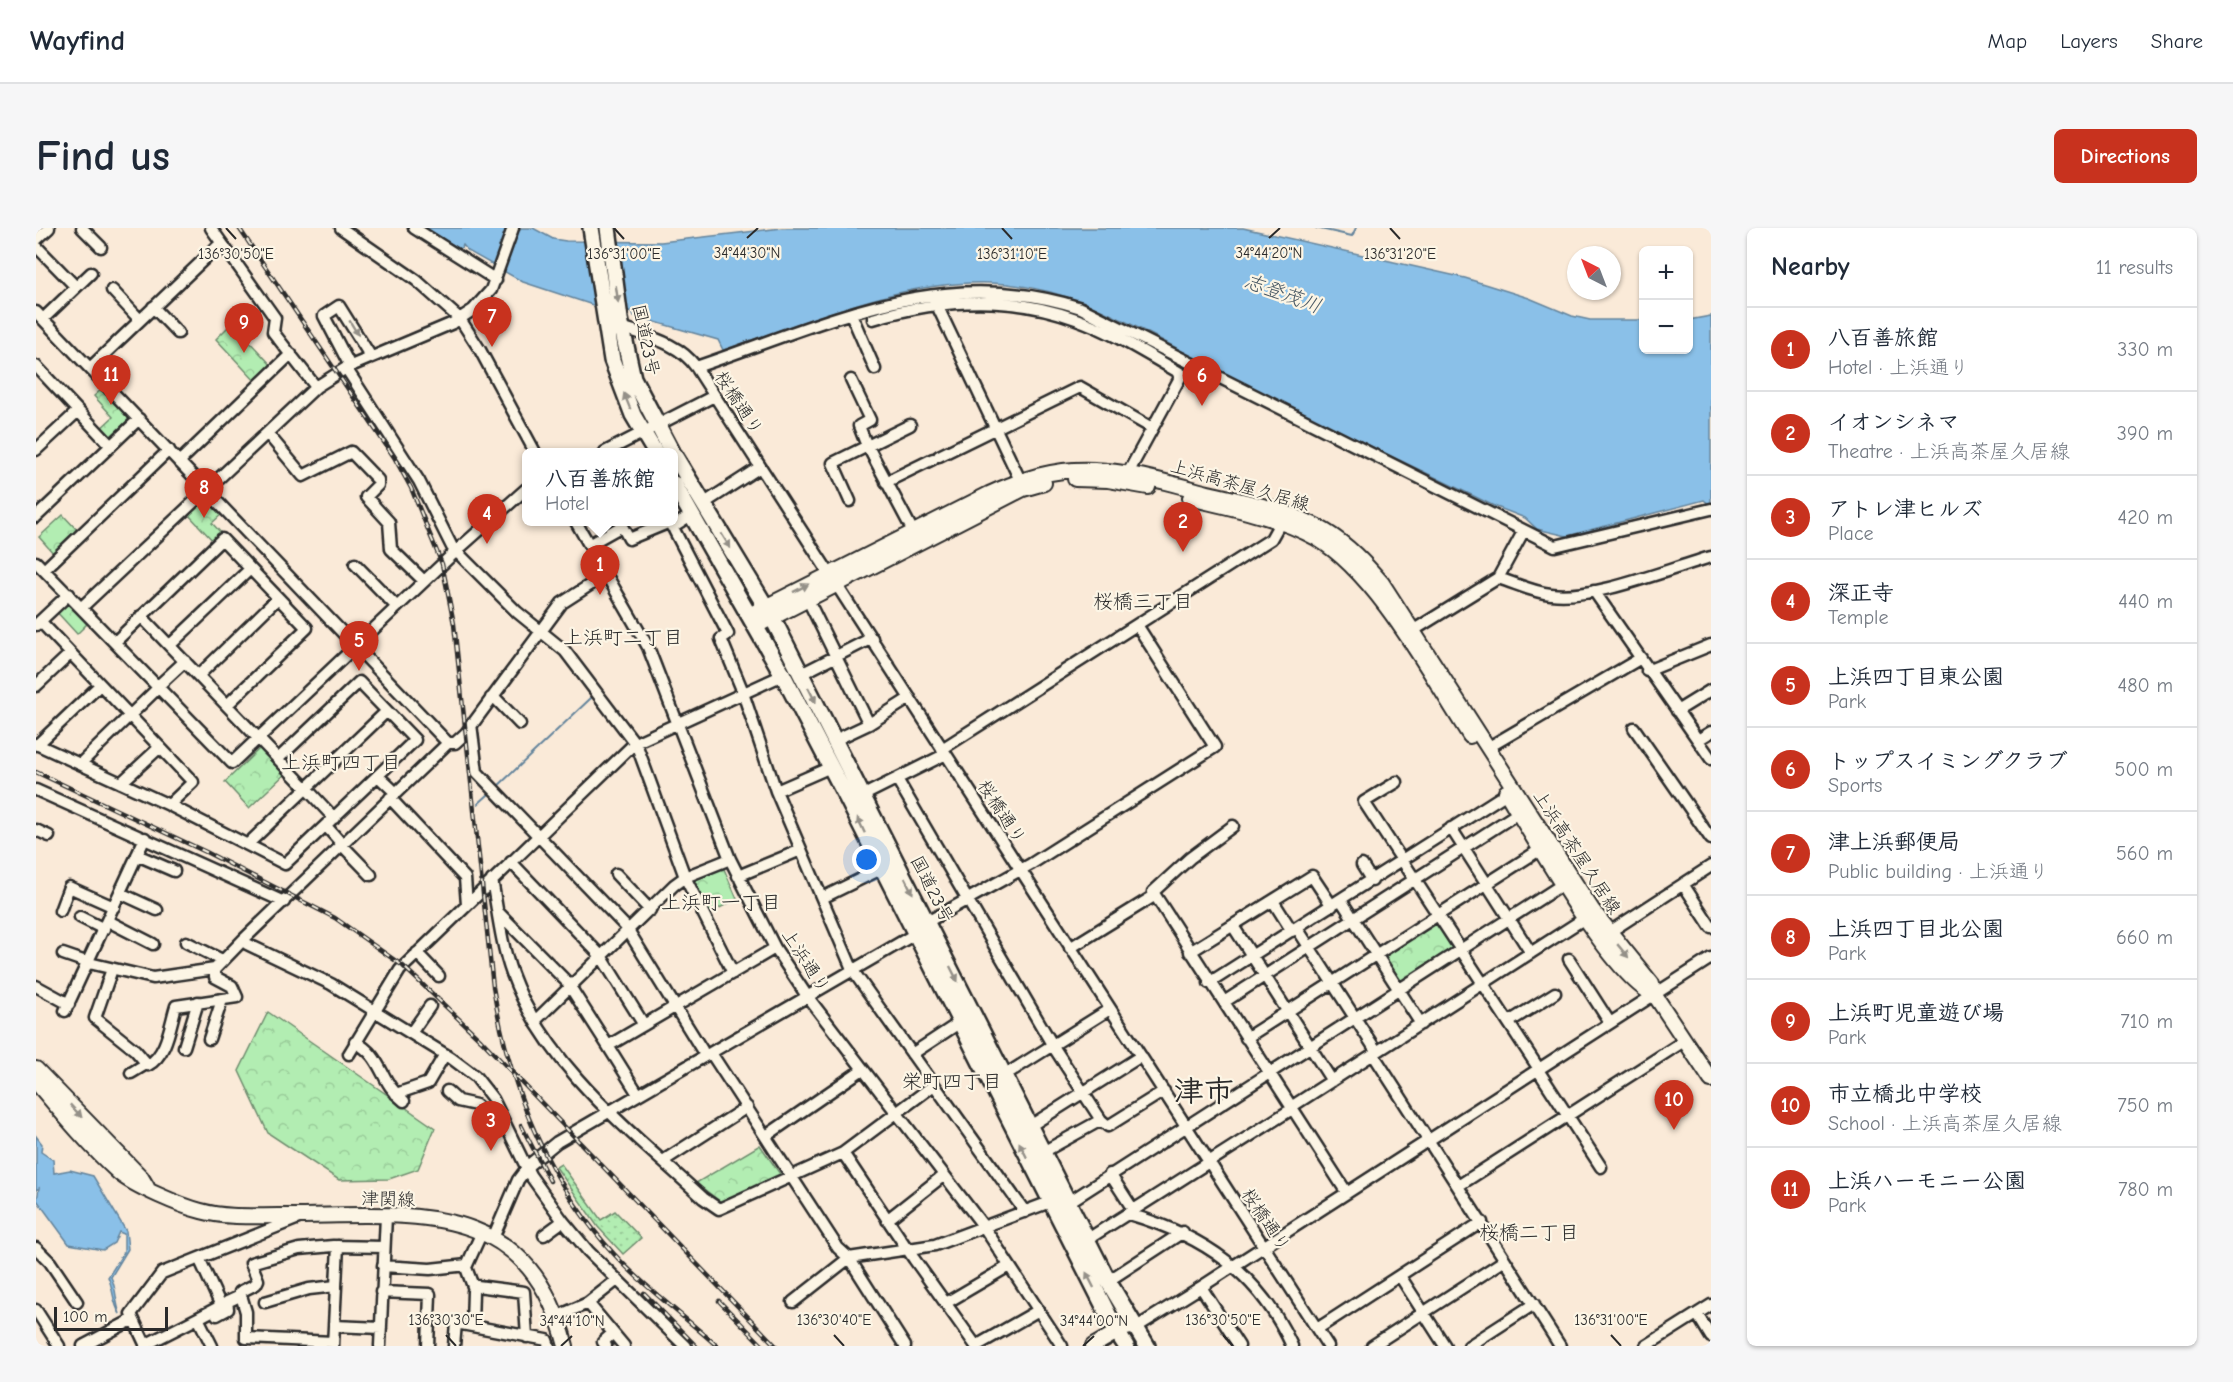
<!DOCTYPE html>
<meta charset="utf-8">
<style>
:root{--surface:#fff;--page:#f6f6f7;--text:#1f2937;--muted:#747a83;--line:#e0e1e3;--accent:#c8321e}
body{margin:0;font-family:"Comic Neue","Klee One",sans-serif;background:var(--page);color:var(--text)}
.controls{position:absolute;right:18px;top:18px;display:grid;overflow:hidden;border-radius:9px;box-shadow:0 2px 4px #0004}
.controls button{width:54px;height:54px;display:grid;place-items:center;padding:0;border:0;border-bottom:2px solid var(--line);background:var(--surface);color:var(--text);font:30px sans-serif}
.compass{position:absolute;left:1531px;top:18px;width:54px;height:54px;border-radius:50%;background:var(--surface);box-shadow:0 2px 4px #0004;rotate:318deg}
.scale{position:absolute;left:18px;bottom:15px;width:114px;box-sizing:border-box;padding-left:6px;border:3px solid #2b2b2b;border-top:0;font-size:16px;line-height:21px;white-space:nowrap;color:#2b2b2b;-webkit-text-stroke:4px #fcf5e5;paint-order:stroke}
.you{position:absolute;left:831px;top:632px;width:21px;height:21px;margin:-15px;border:4px solid #fff;border-radius:50%;background:#1a73e8;box-shadow:0 0 0 9px #1a73e833}
.badge{display:grid;place-items:center;width:39px;height:39px;border-radius:50%;background:var(--accent);color:#fff;font-size:20px;font-weight:700}
.pin{position:absolute;translate:-50% -50px;filter:drop-shadow(0 2px 3px #0008)}
.pin::after{content:'';position:absolute;top:32px;width:21px;height:18px;background:inherit;clip-path:polygon(0 0,100% 0,50% 100%)}
.popup{position:absolute;left:486px;top:220px;width:156px;height:78px;box-sizing:border-box;display:grid;place-content:center;border-radius:9px;background:var(--surface);filter:drop-shadow(0 2px 4px #0005);font-size:20px;white-space:nowrap;color:var(--muted)}
.popup b{font-size:22px;color:var(--text)}
.popup::after{content:'';position:absolute;left:50%;top:100%;margin-left:-12px;border:12px solid transparent;border-top-color:var(--surface)}
.list{margin:0;padding:0;list-style:none}
h2{display:flex;justify-content:space-between;align-items:center;height:78px;margin:0;padding:0 24px;font-size:26px}
h2 small{font-size:20px;font-weight:400;color:var(--muted)}
.list li{display:grid;grid-template-columns:39px 1fr auto;gap:18px;align-items:center;box-sizing:border-box;height:84px;padding:0 24px;border-top:2px solid var(--line)}
.list b{display:block;font-size:22px;white-space:nowrap}
.list p{margin:0;font-size:20px;white-space:nowrap;color:var(--muted)}
.list em{font-size:20px;font-style:normal;color:var(--muted)}
.map{position:relative;flex:none;width:1675px;height:1118px;overflow:hidden;border-radius:9px}
header{display:flex;align-items:center;gap:36px;box-sizing:border-box;height:84px;padding:0 30px;background:var(--surface);border-bottom:2px solid var(--line)}
header strong{font-size:28px}
nav{display:flex;gap:33px;margin-inline-start:auto;font-size:21px}
.intro{display:flex;align-items:center;justify-content:space-between;box-sizing:border-box;height:144px;padding:0 36px}
h1{margin:0;font-size:42px}
.button{padding:15px 27px;border-radius:9px;background:var(--accent);color:#fff;font-size:21px;font-weight:700}
main{display:flex;gap:36px;padding:0 36px}
aside{flex:1;background:var(--surface);border-radius:9px;box-shadow:0 2px 4px #0004}
.map>svg:first-child{display:block}
.grass{fill:url(#grass-dots);stroke:#6e8c6e;stroke-width:1.5}
.forest{fill:url(#forest-crowns);stroke:#6e8c6e;stroke-width:1.5}
.water{fill:#8ac0e8;stroke:#64849c;stroke-width:1.5}
.lines{fill:none;stroke-linecap:round;stroke-linejoin:round}
.stream{stroke:#64849c;stroke-width:2}
.minor-casing{stroke:#2b2b2b;stroke-width:15}
.major-casing{stroke:#2b2b2b;stroke-width:18}
.highway-casing{stroke:#2b2b2b;stroke-width:20}
.minor{stroke:#fcf5e5;stroke-width:10}
.major{stroke:#fcf5e5;stroke-width:14}
.highway{stroke:#fcf5e5;stroke-width:15}
.rail-casing{stroke:#2b2b2b;stroke-width:4.5}
.rail{stroke:#fcf5e5;stroke-width:2;stroke-dasharray:7;stroke-linecap:butt}
.oneway{fill:#949088}
.ticks{fill:none;stroke:#2b2b2b;stroke-width:2}
.labels{text-anchor:middle;stroke-width:4.5;stroke-linejoin:round;paint-order:stroke}
.street-label{font-size:18px;fill:#2b2b2b;stroke:#fcf5e5}
.water-label{font-size:20px;font-style:italic;fill:#485864;stroke:#fcf5e5}
.neighbourhood-label{font-size:20px;fill:#2b2b2b;stroke:#fcf5e5}
.town-label{font-size:30px;font-weight:bold;fill:#2b2b2b;stroke:#fcf5e5}
.ticks-label{font-size:15px;text-anchor:middle;fill:#2b2b2b;stroke:#fcf5e5;stroke-width:4.5;stroke-linejoin:round;paint-order:stroke}
</style>
<header>
<strong>Wayfind</strong>
<nav><a>Map</a><a>Layers</a><a>Share</a></nav>
</header>
<div class="intro"><h1>Find us</h1><a class="button">Directions</a></div>
<main>
<div class="map">
<svg width="1675" height="1118" viewBox="0 0 1675 1118">
<defs>
<pattern id="grass-dots" width="8" height="8" patternUnits="userSpaceOnUse" patternTransform="scale(1.5)"><rect width="8" height="8" fill="#b2edb2"/><path d="M2 2h.1M6 6h.1" fill="none" stroke="#99cb99" stroke-width="1.8" stroke-linecap="round"/></pattern>
<pattern id="forest-crowns" width="20" height="18" patternUnits="userSpaceOnUse" patternTransform="scale(1.5)"><rect width="20" height="18" fill="#b2edb2"/><path d="M2 6a3 3 0 1 1 6 0M12 15a3 3 0 1 1 6 0" fill="none" stroke="#99cb99"/></pattern>
</defs>
<rect width="100%" height="100%" fill="#faead8"/>
<filter id="ink" filterUnits="userSpaceOnUse"><feTurbulence type="fractalNoise" baseFrequency=".0167" numOctaves="2"/><feDisplacementMap in="SourceGraphic" scale="12" xChannelSelector="R" yChannelSelector="G"/><feConvolveMatrix kernelMatrix="1 2 1 2 8 2 1 2 1" color-interpolation-filters="sRGB"/></filter>
<g filter="url(#ink)">
<path class="grass" d="M525,936L565,992L579,983L605,1010L587,1026L562,999L520,939Z"/>
<path class="forest" d="M196,95L237,139L221,155L180,111Z
M67,160L92,186V192L75,208L70,209L63,202L77,189L58,168Z
M167,270H173L187,285L176,295L186,306L178,314L151,285Z
M27,287L42,303L18,326L3,309Z
M30,373L51,396L41,406L19,382Z
M223,521H228L250,545L213,580L189,554Z
M685,640L688,641L701,671L672,686L656,654L658,651Z
M1401,694L1417,719L1416,723L1363,757L1344,727Z
M232,784L399,900L382,941L353,951L303,952L232,905L203,843Z
M724,917L744,946L742,950L685,974L660,955Z"/>
<path class="water" d="M389,0H497L517,11L530,13L625,14L746,0H1207L1429,50L1493,70L1536,88L1554,92H1607L1608,122H1652L1653,92L1675,88V278L1668,272L1531,308L1501,301L1489,290L1458,278C1372,236 1286,195 1201,152C1122,113 1045,57 954,55C863,52 772,94 687,122L682,112L598,88L596,83L578,84L487,54L432,23L427,17L424,21Z
M0,908L6,916L5,924L17,932L18,945L34,942L57,948L90,1003L92,1021L75,1049C81,1062 79,1072 84,1086C76,1074 78,1062 72,1049L88,1024V1006L83,1004L78,1015L67,1022L33,1016L1,972L3,960L0,962Z"/>
<g class="lines">
<path class="stream" d="M1280,0L1316,8L1320,0
M460,560L555,470
M442,576L453,566"/>
<defs>
<path id="minor" d="M46,0L65,19
M175,0L239,90L237,104L280,159
M305,0L380,52L424,91L444,122L499,224
M378,0L460,52
M0,12L13,0
M0,18L40,59
M76,62L104,92
M898,71L984,252
M117,79L142,105
M0,84L412,515
M815,86L839,141
M7,91L55,45
M837,91C904,71 974,67 1040,91C1077,104 1112,127 1146,146L1092,245
M586,99C613,109 643,115 660,139L1292,1118
M0,138L75,218
M314,138L288,88L303,78L335,129
M660,139C790,95 906,35 1045,80L1519,318L1675,281
M54,140L185,15
M310,140L383,253L416,319L481,384L529,423L601,518L649,649L697,745
M815,152L834,192L823,198L829,213L881,311
M231,205L267,248L315,224L342,252V257L330,269L353,294L355,321L388,353
M0,222L42,183
M569,224L678,168
M903,228L1044,159L1116,200
M143,234L255,126
M850,254L897,231
M814,273L797,235L874,197
M667,276L724,239
M0,289L103,191
M540,294L612,419L694,631L739,720L771,768L948,999L1026,1118
M636,299L655,287
M554,316L586,298L593,311L634,294L692,406L685,411L707,464
M0,334L196,535L417,326L490,261
M319,336L361,379
M8,342L133,222
M571,346L526,375L430,505L419,515H412L208,711L211,716L295,756L415,830L439,848L457,871L494,947L527,993L552,1023L649,1118
M1462,350C1479,355 1496,364 1515,366C1558,372 1632,341 1675,329
M1558,363L1675,531
M771,370L833,496
M46,379L280,159L310,140L417,95L437,82L455,62L477,0
M105,388L270,560
M4,393L157,554L133,577
M0,397L33,366
M1378,402L1462,350L1487,304
M79,414L186,311L271,400L191,477
M134,417L214,341
M1611,443L1675,417
M765,446L836,410
M163,447L242,370
M0,458L34,426
M122,458L149,433
M708,468L740,563L817,743L989,984
M455,470L460,471L484,496
M1641,483L1675,462
M435,496L441,544L590,699L666,822
M1598,500L1675,611
M799,512L833,496L874,470
M1662,512L1675,504
M0,516L133,577L249,636L379,512L323,454L242,531
M1,517L64,457
M1453,519L1605,430
M906,521L1235,311L1244,295
M44,536L123,459
M342,548L360,565
M861,551L1017,818L1065,892L1072,898L1128,863
M1361,554L1328,574L1503,841
M85,555L124,519
M270,560L298,590
M0,562L248,674
M740,563L795,539
M354,570L429,650L431,677
M822,570L910,526
M290,598L306,616
M1197,598L1154,630L1117,664L1311,965
M1415,600L1495,725
M0,602L13,608
M212,616L351,483
M306,617L335,647
M101,627L138,643
M475,634L565,728L608,797
M1326,637L1336,653
M580,646L614,682
M702,648L765,622
M456,652C462,684 465,716 476,746C510,839 597,905 667,970L683,981L807,925L898,857
M1647,656L1675,699
M84,665L121,682
M786,670L845,641
M1305,672L1385,796
M1237,673L1256,703
M24,683L33,659L78,679
M462,684L531,754L572,818
M44,689L68,701
M72,693L117,716
M1197,698L1296,853
M1261,700L1341,824
M1572,705L1675,638
M150,714L186,732
M1034,720L1118,668
M1154,724L1276,648L1296,678
M381,725L403,748
M27,726L53,735L117,750L179,741
M1533,731L1574,795
M76,741L59,790L99,822L112,837C131,827 134,797 140,778L201,769L196,758L179,749V741L208,711
M1173,755L1471,565
M0,758L33,776
M1188,774L1482,585
M29,783L109,610
M500,792L638,657L649,649L694,631
M1473,794L1519,765
M375,805L394,778
M1210,810L1505,621
M173,811L186,772
M319,814C348,829 343,854 368,873
M148,819L162,774
M675,825L802,1020L813,1030L869,1118
M313,826L364,742L599,515L747,447
M876,826L923,795
M1337,826L1524,1118
M1502,842L1565,939
M95,845L110,836
M969,847L1074,781
M411,863L422,873L440,877L452,888L463,885
M360,866L392,855L409,826
M602,866L572,818L739,720
M1255,879L1549,690
M994,898L1105,828
M730,908L827,841
M1007,924L1065,892
M807,925L878,1031L940,1118L1003,1082
M627,933L711,879
M1074,946L1098,983
M1422,958L1648,813
M1093,986C1168,1008 1223,1045 1256,1118
M851,992L908,947
M508,1007L527,993
M457,1010L482,952L494,936L521,914L879,706L891,694L995,636L1179,519L1101,397
M1052,1011L1256,881
M0,1020L14,1034L41,1074
M163,1030L185,1078L162,1090L176,1118
M429,1037L438,1061
M347,1038L394,1041L431,1037L446,1004
M1364,1048L1409,1118
M1072,1053L1147,1004
M1165,1059L1203,1118
M345,1064L394,1066L392,1118
M229,1074L273,1061L300,1058
M757,1074L813,1030L899,1017L1014,974H1033L1527,656
M552,1075L588,1118
M910,1075L973,1038
M0,1082L23,1118
M1661,1086L1675,1109
M181,1087L192,1081L191,1074L204,1068
M522,1088L552,1075L581,1052
M436,1097L437,1063L441,1058L488,1064L491,1109
M298,1098L345,1100
M1281,1101L1446,994
M1081,1104L1099,1100L1165,1059L1675,730
M297,1114L210,1110V1084L204,1064L220,1056L222,1052L215,1035L263,1021L297,1018L348,1019
M109,1117L162,1090
M47,1118L96,1092
M110,1118L95,1086L126,1045L265,989
M297,1118L302,1018
M344,1118L350,988
M418,1118L420,1095L511,1112L513,1118
M570,1118L567,1114L577,1105
M1336,1118L1469,1032
M1433,1118L1498,1076
M1610,1118L1675,1077"/>
<path id="major" d="M1039,251L1072,252L1112,259
M1154,270C1195,280 1243,289 1280,310C1342,346 1395,448 1434,508
M713,387L953,266C977,255 1001,246 1027,243C1077,237 1124,253 1172,265C1211,274 1254,282 1289,303C1312,317 1329,335 1346,355L1557,683L1616,756L1618,766L1675,852
M720,398L987,261L1008,255
M1470,564C1494,604 1580,755 1618,766
M0,841L105,949L111,959
M0,854C26,885 53,918 83,945C98,958 145,978 165,983C190,990 216,988 242,988C369,989 490,963 530,1118
M1057,1118L1081,1104"/>
<path id="highway" d="M555,0L576,132L597,187L619,224
M572,0L584,91L597,150L636,224
M638,227L736,389L1072,1053L1111,1118
M638,256L747,447L813,574L1081,1104L1090,1118"/>
</defs>
<use href="#minor" class="minor-casing"/>
<use href="#major" class="major-casing"/>
<use href="#highway" class="highway-casing"/>
<use href="#minor" class="minor"/>
<use href="#major" class="major"/>
<use href="#highway" class="highway"/>
<defs>
<path id="rail" d="M203,0L358,229L375,260L406,336L418,396L457,759C473,859 509,950 578,1026C609,1060 647,1087 681,1118
M0,544L170,624L299,690L367,738L445,812L740,1118
M485,897L514,953
M608,1065L660,1118
M683,1073L727,1118"/>
</defs>
<use href="#rail" class="rail-casing"/>
<use href="#rail" class="rail"/>
</g>
<defs><path id="oneway-solid" d="M-6-.8H1V-3.2L6.5 0L1 3.2V.8H-6Z" transform="scale(1.5)"/></defs>
<g class="oneway">
<use href="#oneway-solid" transform="translate(581 66) rotate(82)"/>
<use href="#oneway-solid" transform="translate(318 100) rotate(59)"/>
<use href="#oneway-solid" transform="translate(591 173) rotate(-112)"/>
<use href="#oneway-solid" transform="translate(690 313) rotate(58)"/>
<use href="#oneway-solid" transform="translate(765 360) rotate(-27)"/>
<use href="#oneway-solid" transform="translate(776 467) rotate(63)"/>
<use href="#oneway-solid" transform="translate(825 597) rotate(-115)"/>
<use href="#oneway-solid" transform="translate(873 658) rotate(63)"/>
<use href="#oneway-solid" transform="translate(1587 723) rotate(50)"/>
<use href="#oneway-solid" transform="translate(918 746) rotate(63)"/>
<use href="#oneway-solid" transform="translate(40 883) rotate(47)"/>
<use href="#oneway-solid" transform="translate(987 922) rotate(-117)"/>
<use href="#oneway-solid" transform="translate(1054 1052) rotate(-117)"/>
</g>
</g>
<path class="ticks" d="M190,0L200,11M578,0L588,11M966,0L976,11M1354,0L1364,11M711,10L722,0M1233,10L1244,0M410,1107L420,1118M798,1107L808,1118M1187,1107L1197,1118M1575,1107L1585,1118M525,1118L536,1108M1047,1118L1058,1108"/>
<g class="labels">
<g class="street-label">
<text transform="translate(610 112) rotate(78)" y="6">国道23号</text>
<text transform="translate(703 175) rotate(57)" y="6">桜橋通り</text>
<text transform="translate(1204 257) rotate(16)" y="6">上浜高茶屋久居線</text>
<text transform="translate(966 584) rotate(57)" y="6">桜橋通り</text>
<text transform="translate(1541 624) rotate(57)" y="6">上浜高茶屋久居線</text>
<text transform="translate(896 661) rotate(63)" y="6">国道23号</text>
<text transform="translate(770 733) rotate(57)" y="6">上浜通り</text>
<text transform="translate(352 971) rotate(1)" y="6">津関線</text>
<text transform="translate(1230 992) rotate(56)" y="6">桜橋通り</text>
</g>
<g class="water-label">
<text transform="translate(1247 65) rotate(20)" y="7">志登茂川</text>
</g>
<g class="neighbourhood-label">
<text x="1107" y="380">桜橋三丁目</text>
<text x="587" y="416">上浜町二丁目</text>
<text x="305" y="541">上浜町四丁目</text>
<text x="685" y="681">上浜町一丁目</text>
<text x="916" y="860">栄町四丁目</text>
<text x="1493" y="1011">桜橋二丁目</text>
</g>
<g class="town-label">
<text x="1168" y="873">津市</text>
</g>
</g>
<g class="ticks-label">
<text x="711" y="30">34°44'30"N</text>
<text x="1233" y="30">34°44'20"N</text>
<text x="588" y="31">136°31'00"E</text>
<text x="200" y="31">136°30'50"E</text>
<text x="976" y="31">136°31'10"E</text>
<text x="1364" y="31">136°31'20"E</text>
<text x="410" y="1097">136°30'30"E</text>
<text x="798" y="1097">136°30'40"E</text>
<text x="1187" y="1097">136°30'50"E</text>
<text x="1575" y="1097">136°31'00"E</text>
<text x="536" y="1098">34°44'10"N</text>
<text x="1058" y="1098">34°44'00"N</text>
</g>
</svg>
<div class="controls">
<button>+</button>
<button>−</button>
</div>
<svg class="compass" viewBox="-18 -18 36 36"><path d="M0-13l5 13h-10z" fill="#e53935"/><path d="M0 13l5-13h-10z" fill="#747a83"/></svg>
<div class="scale">100 m</div>
<div class="you"></div>
<div class="pin badge" style="left:564px;top:367px">1</div>
<div class="popup"><b>八百善旅館</b>Hotel</div>
<div class="pin badge" style="left:1147px;top:324px">2</div>
<div class="pin badge" style="left:455px;top:923px">3</div>
<div class="pin badge" style="left:451px;top:316px">4</div>
<div class="pin badge" style="left:323px;top:443px">5</div>
<div class="pin badge" style="left:1166px;top:178px">6</div>
<div class="pin badge" style="left:456px;top:119px">7</div>
<div class="pin badge" style="left:168px;top:290px">8</div>
<div class="pin badge" style="left:208px;top:125px">9</div>
<div class="pin badge" style="left:1638px;top:902px">10</div>
<div class="pin badge" style="left:75px;top:177px">11</div>
</div>
<aside>
<h2>Nearby<small>11 results</small></h2>
<ul class="list">
<li><span class="badge">1</span><div><b>八百善旅館</b><p>Hotel · 上浜通り</p></div><em>330 m</em></li>
<li><span class="badge">2</span><div><b>イオンシネマ</b><p>Theatre · 上浜高茶屋久居線</p></div><em>390 m</em></li>
<li><span class="badge">3</span><div><b>アトレ津ヒルズ</b><p>Place</p></div><em>420 m</em></li>
<li><span class="badge">4</span><div><b>深正寺</b><p>Temple</p></div><em>440 m</em></li>
<li><span class="badge">5</span><div><b>上浜四丁目東公園</b><p>Park</p></div><em>480 m</em></li>
<li><span class="badge">6</span><div><b>トップスイミングクラブ</b><p>Sports</p></div><em>500 m</em></li>
<li><span class="badge">7</span><div><b>津上浜郵便局</b><p>Public building · 上浜通り</p></div><em>560 m</em></li>
<li><span class="badge">8</span><div><b>上浜四丁目北公園</b><p>Park</p></div><em>660 m</em></li>
<li><span class="badge">9</span><div><b>上浜町児童遊び場</b><p>Park</p></div><em>710 m</em></li>
<li><span class="badge">10</span><div><b>市立橋北中学校</b><p>School · 上浜高茶屋久居線</p></div><em>750 m</em></li>
<li><span class="badge">11</span><div><b>上浜ハーモニー公園</b><p>Park</p></div><em>780 m</em></li>
</ul>
</aside>
</main>
